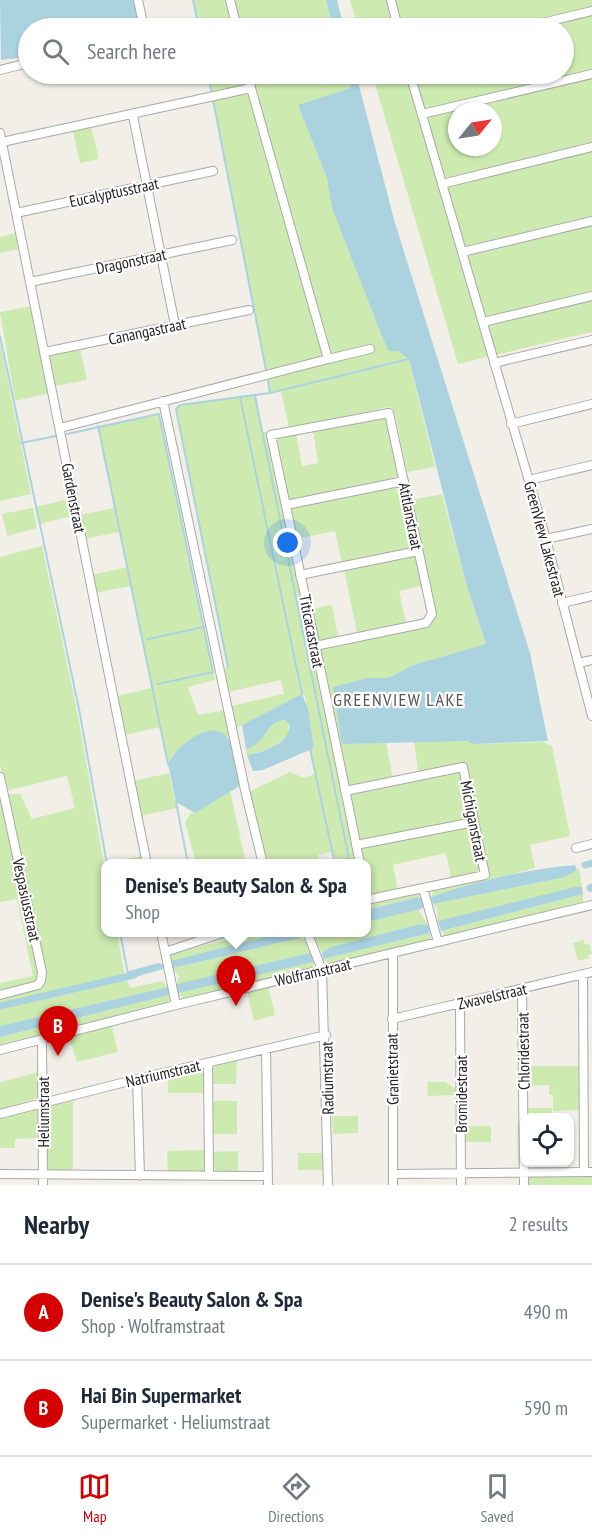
<!DOCTYPE html>
<meta charset="utf-8">
<style>
:root{--surface:#fff;--page:#f6f6f7;--text:#1f2937;--muted:#747a83;--line:#e0e1e3;--accent:#d40000}
body{margin:0;font-family:"PT Sans Narrow",sans-serif;background:var(--page);color:var(--text)}
.controls{position:absolute;right:18px;bottom:18px;display:grid;overflow:hidden;border-radius:12px;box-shadow:0 2px 4px #0004}
.controls button{width:54px;height:54px;display:grid;place-items:center;padding:0;border:0;border-bottom:2px solid var(--line);background:var(--surface);color:var(--text);font:30px sans-serif}
.compass{position:absolute;left:448px;top:102px;width:54px;height:54px;border-radius:50%;background:var(--surface);box-shadow:0 2px 4px #0004;rotate:60deg}
.you{position:absolute;left:288px;top:543px;width:21px;height:21px;margin:-15px;border:4px solid #fff;border-radius:50%;background:#1a73e8;box-shadow:0 0 0 9px #1a73e833}
.badge{display:grid;place-items:center;width:39px;height:39px;border-radius:50%;background:var(--accent);color:#fff;font-size:20px;font-weight:700}
.pin{position:absolute;translate:-50% -50px;filter:drop-shadow(0 2px 3px #0008)}
.pin::after{content:'';position:absolute;top:32px;width:21px;height:18px;background:inherit;clip-path:polygon(0 0,100% 0,50% 100%)}
.popup{position:absolute;left:101px;top:859px;width:270px;height:78px;box-sizing:border-box;display:grid;place-content:center;border-radius:12px;background:var(--surface);filter:drop-shadow(0 2px 4px #0005);font-size:20px;white-space:nowrap;color:var(--muted)}
.popup b{font-size:22px;color:var(--text)}
.popup::after{content:'';position:absolute;left:50%;top:100%;margin-left:-12px;border:12px solid transparent;border-top-color:var(--surface)}
.list{margin:0;padding:0;list-style:none}
h2{display:flex;justify-content:space-between;align-items:center;height:78px;margin:0;padding:0 24px;font-size:26px}
h2 small{font-size:20px;font-weight:400;color:var(--muted)}
.list li{display:grid;grid-template-columns:39px 1fr auto;gap:18px;align-items:center;box-sizing:border-box;height:96px;padding:0 24px;border-top:2px solid var(--line)}
.list b{display:block;font-size:22px;white-space:nowrap}
.list p{margin:0;font-size:20px;white-space:nowrap;color:var(--muted)}
.list em{font-size:20px;font-style:normal;color:var(--muted)}
.icon{flex:none;width:33px;height:33px;fill:none;stroke:currentColor;stroke-width:2;stroke-linecap:round;stroke-linejoin:round}
.map{position:relative;flex:none;width:592px;height:1185px;overflow:hidden}
.search{position:absolute;background:var(--surface);box-shadow:0 2px 4px #0004;left:18px;right:18px;top:18px;height:66px;display:flex;align-items:center;gap:15px;box-sizing:border-box;padding:0 21px;border-radius:33px;color:var(--muted);font-size:22px}
.sheet{height:270px;background:var(--surface)}
nav{display:flex;justify-content:space-around;align-items:center;box-sizing:border-box;height:84px;border-top:2px solid var(--line);background:var(--surface);font-size:16px;color:var(--muted)}
nav a{display:grid;justify-items:center;gap:3px}
nav .on{color:var(--accent)}
.map>svg:first-child{display:block}
.grass{fill:#cdebb0;fill-rule:evenodd}
.water{fill:#aad3df}
.lines{fill:none;stroke-linecap:round;stroke-linejoin:round}
.stream{stroke:#aad3df;stroke-width:2}
.canal{stroke:#aad3df;stroke-width:7}
.street-casing{stroke:#a9a9a9;stroke-width:10}
.street{stroke:#fff;stroke-width:8}
.labels{text-anchor:middle;stroke-width:4.5;stroke-linejoin:round;paint-order:stroke}
.street-label{font-size:16px;fill:#222;stroke:#fff}
.neighbourhood-label{font-size:18px;letter-spacing:1.5px;fill:#555;stroke:#fff}
</style>
<div class="map">
<svg width="592" height="1185" viewBox="0 0 592 1185">
<rect width="100%" height="100%" fill="#f2efe9"/>
<path class="grass" d="M193,0H326L333,28H199Z
M350,0H592V332L458,364L372,74H564V28H358ZM457,111H493V147H457Z
M208,74H347L351,88L299,106L327,178L333,208L383,339L409,359L435,467L407,472L394,410L390,407L289,428L281,391L270,393Z
M91,127L99,159L80,163L73,131Z
M16,233L20,249L0,253V237Z
M32,306L50,393L15,401L0,312Z
M0,342L31,494L0,501Z
M80,348L87,380L55,386L49,357Z
M254,395L262,432H267L356,863H335L332,852L318,855L320,863H265L248,792L290,772L304,778L315,774L310,749L314,748L305,696L302,694L235,729L231,706L284,694L281,680L228,692L225,668L228,667L176,409L180,405Z
M159,414L215,680L188,687L198,715L225,710L231,744L229,737L173,754L168,764L160,727L125,735L117,696L152,688L131,586L95,593L91,575L127,567L119,532L84,539L80,515L114,508L98,426Z
M387,416L400,477L398,480L293,501L287,498L277,439L296,433L302,466L318,463L313,430Z
M402,485L413,548L342,564L335,531L296,539L290,511L295,506Z
M442,494L467,587L486,645L413,665L388,678H368L342,744L386,742L393,779L348,787L320,649L429,625L435,617L411,500Z
M69,499L73,516L39,524L35,507Z
M33,508L37,528L7,536L2,514Z
M42,546L78,715L105,870L106,932L117,933L125,977L131,988L162,981L168,987L0,1026V997L42,983L7,794H20L32,819L75,808L67,776L6,791L0,765V557Z
M415,556L423,586L399,591L406,623L357,633L344,569Z
M332,605L338,637L318,640L311,609Z
M282,719L288,722L289,734L273,748L247,755L246,749C267,743 263,727 282,719Z
M414,741H467L472,744L544,742L552,746L570,836L530,845L535,868L431,897L434,889L487,878L465,764L418,772Z
M455,771L461,775L468,819L364,841L357,838L349,794Z
M169,773L177,808L141,816L134,781Z
M0,786L40,974L38,981L0,992V983L33,976L17,899L0,902Z
M230,791L246,863H196L185,822L191,813H195Z
M470,826L480,869L477,873L451,878L446,853L393,865L398,890L373,895L368,892L366,864L363,863L361,848Z
M143,856L145,863L111,864V862Z
M579,868L582,887L438,921L437,908L433,904L565,877Z
M417,892L422,899L418,897L367,910L366,902Z
M583,894V903L445,936L441,931Z
M418,909L428,925L420,924L331,947L322,953L312,935L315,933L366,932L367,922Z
M254,933H281L171,962L170,955L173,953Z
M430,933L431,940L329,964L323,959Z
M300,938L306,939L315,956L310,953L176,985L179,977L173,968Z
M584,940L585,945L589,944L592,954L588,955L589,958L578,961L573,943Z
M315,961L312,968L183,999L178,993Z
M268,986L275,1015L254,1021L247,991Z
M170,995L169,1003L0,1044V1037Z
M111,1023L118,1052L77,1062L68,1034Z
M237,1059L236,1084H211L213,1065Z
M525,1066H581V1110L553,1111V1095H549V1085L526,1086Z
M201,1068L204,1069L206,1093H168V1075Z
M40,1072L38,1098L0,1109V1082Z
M427,1082H445L458,1090V1095L428,1096Z
M73,1098V1172H51L46,1166V1109L48,1105Z
M211,1101H237V1134H211Z
M37,1108L40,1110V1138L15,1139V1148H0V1115Z
M526,1108H552V1117H526Z
M332,1116H358V1133L333,1134Z
M464,1126H491V1142H464Z
M206,1150V1168L202,1173L168,1174L167,1151Z
M238,1151V1173L215,1172L211,1152Z
M298,1153H324V1170H298Z
M531,1175L592,1176V1185H527V1178Z"/>
<path class="water" d="M0,0H137L141,28H28V57L1,60Z
M326,0H337L344,28H333Z
M347,74H356L395,223L530,653L548,741L472,744L467,741L342,744L333,687L368,678H388L413,665L486,644L467,587L409,359L398,351H389L383,339L332,208L327,178L298,105L351,88Z
M302,694L308,709L314,748L263,770L253,771L247,755C265,751 287,746 290,726L285,720C263,722 269,743 246,749L242,725Z
M213,730C236,732 236,763 240,782L238,787L195,813L176,802L168,764C176,748 194,733 213,730Z
M575,865L577,870L565,877L433,904L431,897C472,882 533,868 575,865Z
M575,887H582L583,894L441,931L438,921Z
M418,897L422,899L424,906L421,909L367,922V910Z
M420,924L428,925L430,933L323,959L322,953L331,947Z
M281,933H302L303,935L300,938L173,968L171,962L175,960Z
M310,953L313,954L314,962L178,993L176,985L181,983Z
M159,963L163,965V969L128,979L126,976L129,971Z
M168,987L170,995L0,1037V1026Z"/>
<g class="lines">
<path class="stream" d="M193,0L199,28
M208,74L212,94
M213,100L266,370
M0,336L79,709L107,864
M268,381L270,393
M255,396L350,864
M240,397L302,694
M98,426L168,764
M67,434L159,414L213,672L158,684
M21,443L56,436
M148,639L204,627
M228,667L176,409L180,405L270,393L409,359
M310,749L335,864
M176,802L188,864
M120,932L128,974"/>
<path class="canal" d="M585,865L592,863
M590,888L592,887
M0,1006L134,975"/>
<defs>
<path id="street" d="M138,0L144,28
M230,0L237,28
M391,0L398,28
M521,28L592,11
M0,70L28,63
M410,74L546,539L592,716
M422,114L592,74
M133,116L175,325
M0,133L147,864
M2,142L251,88L248,74
M442,184L592,147
M16,213L213,171
M462,252L592,221
M30,282L232,240
M483,322L592,296
M45,352L249,310
M328,359L370,349
M494,363L592,340
M163,401L245,790L263,864
M511,424L592,404
M60,428L328,359L251,88
M529,480L592,465
M286,505L404,481
M546,539L592,529
M300,575L418,551
M562,603L592,596
M315,646L426,623L432,614L389,413L271,435C301,578 332,720 360,864
M578,663L592,660
M0,777L42,972L41,981L38,985L0,995
M345,791L463,767L485,875L366,900
M356,845L474,822
M576,848L592,844
M423,888L438,942
M161,932L176,1005
M307,932L322,970L328,1185
M165,952L226,932
M393,953V1185
M583,974L584,1172
M522,989L524,1185
M460,1003L461,1185
M392,1019L592,972
M42,1040L43,1185
M266,1049L268,1185
M0,1050L176,1005L592,905
M208,1063L209,1176
M137,1079L140,1176
M0,1114L137,1079L326,1035
M0,1174L268,1176
M394,1174L592,1172"/>
</defs>
<use href="#street" class="street-casing"/>
<use href="#street" class="street"/>
</g>
<g class="labels">
<g class="street-label">
<text transform="translate(114 192) rotate(-12)" y="6">Eucalyptusstraat</text>
<text transform="translate(131 261) rotate(-12)" y="6">Dragonstraat</text>
<text transform="translate(147 331) rotate(-12)" y="6">Canangastraat</text>
<text transform="translate(74 498) rotate(79)" y="6">Gardenstraat</text>
<text transform="translate(411 516) rotate(79)" y="6">Atitlanstraat</text>
<text transform="translate(545 539) rotate(75)" y="6">GreenView Lakestraat</text>
<text transform="translate(312 631) rotate(79)" y="6">Titicacastraat</text>
<text transform="translate(474 821) rotate(79)" y="6">Michiganstraat</text>
<text transform="translate(27 900) rotate(78)" y="6">Vespasiusstraat</text>
<text transform="translate(313 972) rotate(-13)" y="6">Wolframstraat</text>
<text transform="translate(492 996) rotate(-13)" y="6">Zwavelstraat</text>
<text transform="translate(523 1051) rotate(-91)" y="6">Chloridestraat</text>
<text transform="translate(392 1069) rotate(-91)" y="6">Granietstraat</text>
<text transform="translate(163 1073) rotate(-13)" y="6">Natriumstraat</text>
<text transform="translate(327 1078) rotate(-91)" y="6">Radiumstraat</text>
<text transform="translate(461 1094) rotate(-90)" y="6">Bromidestraat</text>
<text transform="translate(43 1112) rotate(-90)" y="6">Heliumstraat</text>
</g>
<g class="neighbourhood-label">
<text x="399" y="706">GREENVIEW LAKE</text>
</g>
</g>
</svg>
<div class="controls">
<button><svg class="icon" aria-label="locate" viewBox="0 0 24 24"><circle cx="12" cy="12" r="6"/><path d="M12 2v4M12 18v4M2 12h4M18 12h4"/></svg></button>
</div>
<svg class="compass" viewBox="-18 -18 36 36"><path d="M0-13l5 13h-10z" fill="#e53935"/><path d="M0 13l5-13h-10z" fill="#747a83"/></svg>
<div class="you"></div>
<div class="pin badge" style="left:236px;top:1006px">A</div>
<div class="popup"><b>Denise's Beauty Salon &amp; Spa</b>Shop</div>
<div class="pin badge" style="left:58px;top:1056px">B</div>
<div class="search"><svg class="icon" aria-label="search" viewBox="0 0 24 24"><circle cx="10" cy="10" r="6"/><path d="M15 15l6 6"/></svg>Search here</div>
</div>
<section class="sheet">
<h2>Nearby<small>2 results</small></h2>
<ul class="list">
<li><span class="badge">A</span><div><b>Denise's Beauty Salon &amp; Spa</b><p>Shop · Wolframstraat</p></div><em>490 m</em></li>
<li><span class="badge">B</span><div><b>Hai Bin Supermarket</b><p>Supermarket · Heliumstraat</p></div><em>590 m</em></li>
</ul>
</section>
<nav>
<a class="on"><svg class="icon" aria-label="map" viewBox="0 0 24 24"><path d="M3 6l6-2 6 2 6-2v14l-6 2-6-2-6 2zM9 4v14M15 6v14"/></svg>Map</a>
<a><svg class="icon" aria-label="directions" viewBox="0 0 24 24"><path d="M12 3l9 9-9 9-9-9zM9 14v-3h6M13 9l2 2-2 2"/></svg>Directions</a>
<a><svg class="icon" aria-label="saved" viewBox="0 0 24 24"><path d="M7 4h10v16l-5-4-5 4z"/></svg>Saved</a>
</nav>
